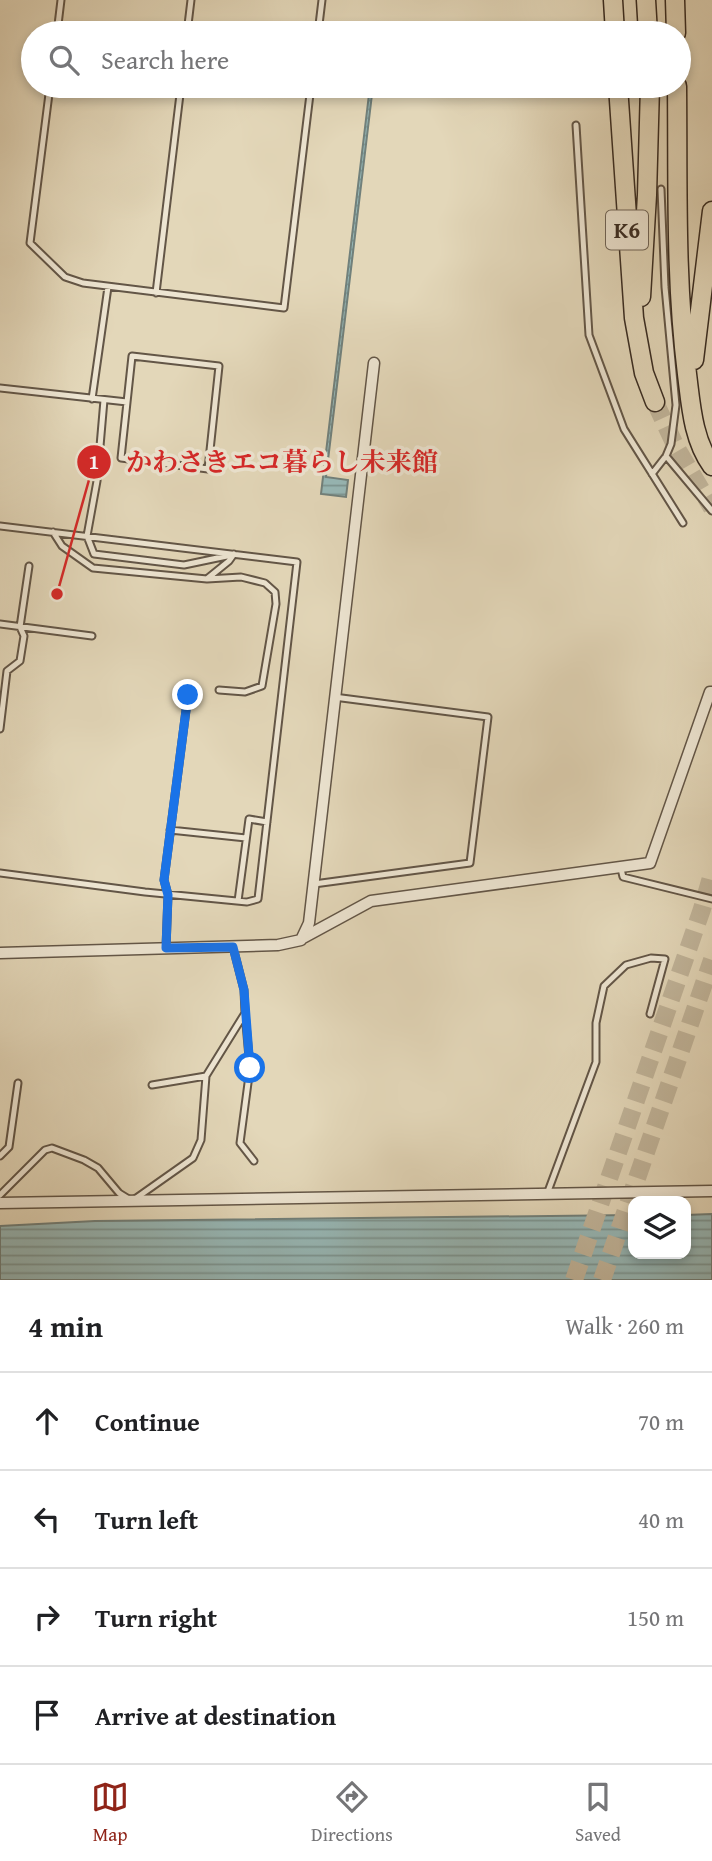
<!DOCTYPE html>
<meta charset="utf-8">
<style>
:root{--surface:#fff;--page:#f6f6f6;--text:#202124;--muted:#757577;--line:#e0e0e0;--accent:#8f2418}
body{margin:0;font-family:"Gentium Book Plus","Noto Serif JP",serif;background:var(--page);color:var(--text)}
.controls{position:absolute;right:21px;bottom:21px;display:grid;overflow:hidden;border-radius:14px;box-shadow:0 4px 10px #0003}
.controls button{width:63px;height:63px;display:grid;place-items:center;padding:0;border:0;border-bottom:2px solid var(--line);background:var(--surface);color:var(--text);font:35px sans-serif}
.stop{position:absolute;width:21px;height:21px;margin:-16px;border:5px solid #1a73e8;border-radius:50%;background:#fff}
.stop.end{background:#1a73e8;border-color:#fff;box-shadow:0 2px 7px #0008}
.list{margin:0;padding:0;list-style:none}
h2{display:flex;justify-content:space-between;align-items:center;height:91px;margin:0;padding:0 28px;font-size:30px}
h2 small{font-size:23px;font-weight:400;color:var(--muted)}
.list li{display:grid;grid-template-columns:46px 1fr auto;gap:21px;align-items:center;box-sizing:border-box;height:98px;padding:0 28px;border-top:2px solid var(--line)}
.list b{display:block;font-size:26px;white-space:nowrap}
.list em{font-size:23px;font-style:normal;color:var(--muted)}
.icon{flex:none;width:38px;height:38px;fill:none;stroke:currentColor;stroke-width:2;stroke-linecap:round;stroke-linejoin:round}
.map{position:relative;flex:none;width:712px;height:1280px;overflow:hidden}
.search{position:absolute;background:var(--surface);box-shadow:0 4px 10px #0003;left:21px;right:21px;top:21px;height:77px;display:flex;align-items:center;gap:18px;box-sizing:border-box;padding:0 24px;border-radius:38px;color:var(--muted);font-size:26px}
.sheet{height:483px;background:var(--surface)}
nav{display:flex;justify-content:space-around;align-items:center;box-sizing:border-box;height:98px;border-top:2px solid var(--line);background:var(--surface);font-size:19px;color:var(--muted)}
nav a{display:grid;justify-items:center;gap:4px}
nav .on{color:var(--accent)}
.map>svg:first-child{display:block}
.water{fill:url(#water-rules);stroke:#71807b;stroke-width:2}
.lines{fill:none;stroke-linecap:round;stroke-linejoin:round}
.highway-tunnel{stroke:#c1b59b;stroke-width:18;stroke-dasharray:18 9;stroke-linecap:butt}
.lane-casing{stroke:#635647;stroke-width:9}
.street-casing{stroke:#635647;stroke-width:13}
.highway-casing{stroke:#382b21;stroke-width:21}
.lane{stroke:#ede5d2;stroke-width:5}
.street{stroke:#ede5d2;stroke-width:10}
.highway{stroke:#e3d7b9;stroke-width:18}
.route{stroke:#1a73e8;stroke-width:9}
.labels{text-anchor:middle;stroke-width:7;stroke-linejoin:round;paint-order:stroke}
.shield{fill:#ede5d2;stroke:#6e6356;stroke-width:2}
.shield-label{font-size:23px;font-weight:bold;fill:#382b21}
.leader{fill:none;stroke:#d62828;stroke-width:2.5}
.callout-dot{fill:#d62828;stroke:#ede5d2;stroke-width:2.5}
.mark-label{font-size:21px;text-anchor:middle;font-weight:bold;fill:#fff}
.callout-label{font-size:26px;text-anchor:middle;font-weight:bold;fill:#d62828;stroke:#ede5d2;stroke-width:7;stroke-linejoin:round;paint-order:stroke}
</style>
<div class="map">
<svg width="712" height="1280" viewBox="0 0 712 1280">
<defs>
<pattern id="water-rules" width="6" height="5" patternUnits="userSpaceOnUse" patternTransform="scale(1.75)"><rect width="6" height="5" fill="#97b8b7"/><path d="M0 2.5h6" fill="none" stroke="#7c9694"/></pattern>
</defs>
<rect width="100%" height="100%" fill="#e3d7b9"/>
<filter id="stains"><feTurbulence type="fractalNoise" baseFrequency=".00286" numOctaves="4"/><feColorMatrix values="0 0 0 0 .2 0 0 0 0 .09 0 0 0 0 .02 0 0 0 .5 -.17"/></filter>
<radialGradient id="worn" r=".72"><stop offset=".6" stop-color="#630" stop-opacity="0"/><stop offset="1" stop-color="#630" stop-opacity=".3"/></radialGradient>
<path class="water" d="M370,86H373L326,477L348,480L346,497L321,494Z
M712,1214V1280H0V1226L95,1221L633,1215V1254H686V1215Z"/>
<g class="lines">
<path class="highway-tunnel" d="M655,402L676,447L712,508
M574,1280L702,909L712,874
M602,1280L712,960"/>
<defs>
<path id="lane" d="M57,33L61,0
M187,33L191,0
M318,33L322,0
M50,86L30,243L65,277L83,283L284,308L311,86
M576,125L589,335L624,429L683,523
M156,293L181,86
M132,356L219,366L208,469L121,458Z
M0,388L127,402
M92,399L108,287
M104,400L97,481L87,536L94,554L184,565L227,556
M666,456L712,511
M652,474L666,456L671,444L676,405L665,287L661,189
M0,526L297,562L258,899L247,902L145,892L0,873
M53,532L62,546L93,568L207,579L241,577L265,583L275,592L276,604L262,686L245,692L219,690
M208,578L229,561L234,554
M0,624L92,636
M0,729L7,671L20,661L24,636L20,627L29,566
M170,830L246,838
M621,869L623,877L712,899
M314,884L470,863L488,717L334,697
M238,901L249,819L267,822
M166,948L168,895L164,880L188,695
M245,1013L250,1068L240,1143L254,1161
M152,1085L206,1076
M0,1156L9,1147L18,1083
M547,1194L596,1062V1023L604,986L626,965L651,958L665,959L650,1014
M0,1195L45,1150L52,1148L84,1160L98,1168L119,1193L132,1201L193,1158L201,1140L206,1076L245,1013L244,990L233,947"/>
<path id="street" d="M301,939L371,901L650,863L710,692H712
M0,953L278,945L301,940L309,923L374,363
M0,1203L712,1191"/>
<path id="highway" d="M613,0L615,33
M646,0L648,33
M675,0L676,33
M618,86L634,318L644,373L655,402
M677,86C678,182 675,279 687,374C691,406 693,440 712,466
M641,297L647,195L650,86
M694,360L712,211"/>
</defs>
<use href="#lane" class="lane-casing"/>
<use href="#street" class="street-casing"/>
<use href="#highway" class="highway-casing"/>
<use href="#lane" class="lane"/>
<use href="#street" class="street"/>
<use href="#highway" class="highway"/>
</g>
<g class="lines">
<path class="route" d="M188,695L164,880L168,895L166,948L233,947L244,990L250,1068"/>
</g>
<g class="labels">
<rect class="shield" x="606" y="210.5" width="42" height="39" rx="5"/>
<g class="shield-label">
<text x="627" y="238">K6</text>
</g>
</g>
<path class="leader" d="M57 594L94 462"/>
<g class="callout-dot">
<circle cx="57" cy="594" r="7"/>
<circle cx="94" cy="462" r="18"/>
</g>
<g class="mark-label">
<text x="94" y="469">1</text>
</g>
<g class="callout-label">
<text x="282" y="471">かわさきエコ暮らし未来館</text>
</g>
<rect width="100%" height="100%" filter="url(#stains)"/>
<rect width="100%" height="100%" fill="url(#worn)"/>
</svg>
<div class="controls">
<button><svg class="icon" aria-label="layers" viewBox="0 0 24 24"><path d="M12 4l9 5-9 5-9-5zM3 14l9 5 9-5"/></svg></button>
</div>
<div class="stop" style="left:250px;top:1068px"></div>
<div class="stop end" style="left:188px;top:695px"></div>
<div class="search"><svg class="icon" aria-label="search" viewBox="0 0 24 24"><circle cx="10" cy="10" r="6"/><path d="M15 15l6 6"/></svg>Search here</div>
</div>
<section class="sheet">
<h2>4 min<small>Walk · 260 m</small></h2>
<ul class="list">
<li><svg class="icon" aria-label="ahead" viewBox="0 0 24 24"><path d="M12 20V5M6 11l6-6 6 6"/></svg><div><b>Continue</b></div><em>70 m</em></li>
<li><svg class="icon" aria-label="left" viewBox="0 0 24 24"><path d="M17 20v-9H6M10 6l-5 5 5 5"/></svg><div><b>Turn left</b></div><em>40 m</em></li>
<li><svg class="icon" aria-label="right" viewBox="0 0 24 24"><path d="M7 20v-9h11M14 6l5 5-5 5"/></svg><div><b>Turn right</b></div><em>150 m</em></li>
<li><svg class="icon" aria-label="arrive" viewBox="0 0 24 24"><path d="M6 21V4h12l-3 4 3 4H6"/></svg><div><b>Arrive at destination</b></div></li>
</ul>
</section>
<nav>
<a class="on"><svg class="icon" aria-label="map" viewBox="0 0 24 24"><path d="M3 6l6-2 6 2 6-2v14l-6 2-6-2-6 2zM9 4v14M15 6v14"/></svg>Map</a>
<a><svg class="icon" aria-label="directions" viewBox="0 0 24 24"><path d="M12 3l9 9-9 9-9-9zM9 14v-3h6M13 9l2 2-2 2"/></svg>Directions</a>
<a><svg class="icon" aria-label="saved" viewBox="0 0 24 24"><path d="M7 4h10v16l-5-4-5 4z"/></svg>Saved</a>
</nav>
